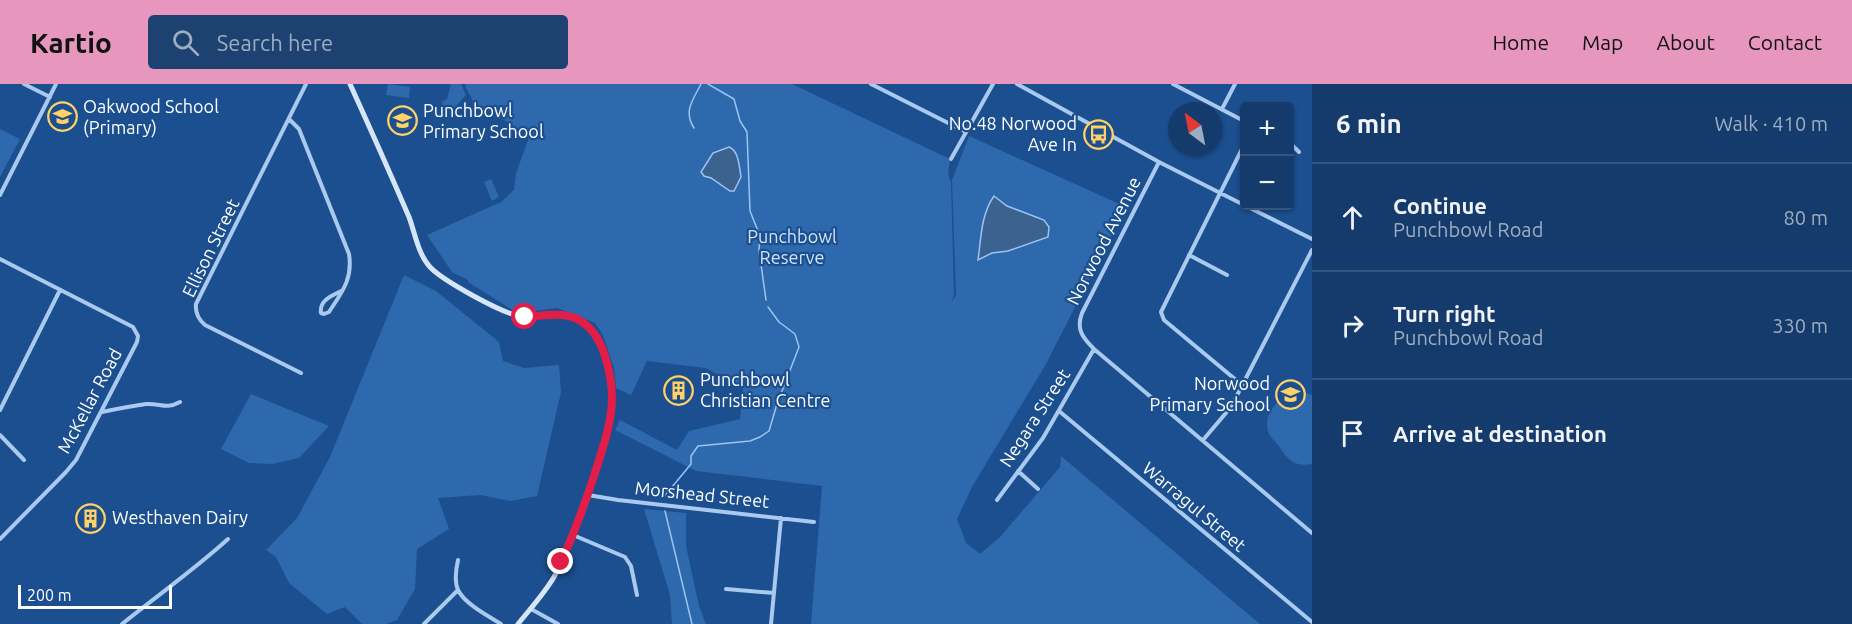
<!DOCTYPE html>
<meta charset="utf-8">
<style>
:root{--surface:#143b6b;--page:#1d4271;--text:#f1f3f6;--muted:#9dadc1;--line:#33557e;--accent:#e797bd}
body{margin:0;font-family:Ubuntu,sans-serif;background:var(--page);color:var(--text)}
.controls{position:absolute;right:18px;top:18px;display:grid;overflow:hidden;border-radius:6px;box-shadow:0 2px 4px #0004}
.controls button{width:54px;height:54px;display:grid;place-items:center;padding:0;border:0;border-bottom:2px solid var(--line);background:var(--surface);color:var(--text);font:30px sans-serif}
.compass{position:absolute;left:1168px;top:18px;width:54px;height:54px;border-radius:50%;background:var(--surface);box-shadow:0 2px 4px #0004;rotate:328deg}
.scale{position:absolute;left:18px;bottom:15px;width:154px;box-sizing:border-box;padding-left:6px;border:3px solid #fff;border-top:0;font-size:16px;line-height:21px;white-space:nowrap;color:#fff;-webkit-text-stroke:4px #1b4f8f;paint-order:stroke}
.stop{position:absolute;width:18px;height:18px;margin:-14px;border:4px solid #e11d48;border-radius:50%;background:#fff}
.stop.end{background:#e11d48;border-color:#fff;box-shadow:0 2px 6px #0008}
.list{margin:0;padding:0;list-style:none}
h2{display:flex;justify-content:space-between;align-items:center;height:78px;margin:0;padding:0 24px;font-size:26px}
h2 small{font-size:20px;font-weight:400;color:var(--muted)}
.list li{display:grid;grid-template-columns:39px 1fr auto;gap:18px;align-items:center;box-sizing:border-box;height:108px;padding:0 24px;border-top:2px solid var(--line)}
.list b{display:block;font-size:22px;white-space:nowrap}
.list p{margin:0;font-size:20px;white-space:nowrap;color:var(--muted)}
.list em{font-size:20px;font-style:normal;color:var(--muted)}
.icon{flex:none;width:33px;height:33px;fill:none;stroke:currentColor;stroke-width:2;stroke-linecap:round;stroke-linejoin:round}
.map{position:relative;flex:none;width:1312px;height:540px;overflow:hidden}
header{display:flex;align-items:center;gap:36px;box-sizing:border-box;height:84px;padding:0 30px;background:var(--accent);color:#111}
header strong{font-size:28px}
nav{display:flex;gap:33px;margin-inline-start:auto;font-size:21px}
.search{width:420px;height:54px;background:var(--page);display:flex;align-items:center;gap:15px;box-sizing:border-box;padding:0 21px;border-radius:6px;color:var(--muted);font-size:22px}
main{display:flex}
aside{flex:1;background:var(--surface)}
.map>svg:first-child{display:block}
.green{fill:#2e69ad}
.water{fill:#3c6290;stroke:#9cc4f0;stroke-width:1.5}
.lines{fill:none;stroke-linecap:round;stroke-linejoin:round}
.stream{stroke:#9cc4f0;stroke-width:1.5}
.street{stroke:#a9c9ee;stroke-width:4}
.secondary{stroke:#d6e6fa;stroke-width:5}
.route{stroke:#e11d48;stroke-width:8}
.labels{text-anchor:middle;stroke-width:4.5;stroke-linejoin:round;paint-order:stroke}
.poi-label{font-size:18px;fill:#fff;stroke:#1b4f8f;text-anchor:start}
.park-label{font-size:18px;fill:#cfe3fa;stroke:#1b4f8f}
.street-label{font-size:18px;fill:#fff;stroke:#1b4f8f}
</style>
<header>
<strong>Kartio</strong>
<div class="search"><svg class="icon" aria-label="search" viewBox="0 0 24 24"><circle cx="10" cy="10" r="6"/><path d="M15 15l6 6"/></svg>Search here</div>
<nav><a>Home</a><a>Map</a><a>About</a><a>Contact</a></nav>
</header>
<main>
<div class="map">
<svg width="1312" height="540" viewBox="0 0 1312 540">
<rect width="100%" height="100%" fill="#1b4f8f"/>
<path class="green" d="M388,0L410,3L409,14L386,11Z
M451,0H461L466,11L454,24H443L442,18L447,15Z
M467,0H792L950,75L948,90L951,98L954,211L951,219L956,211L952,96L969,52L1126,123L1046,280L972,403L957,435L966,459L980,470L1000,453L1060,383L1061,372L1260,540H811L822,402L696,387L615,346L620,336L677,366L689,347L740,335L743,305L706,284L647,277L631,311L616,304L614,284L603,251L595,239L557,224L517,229L468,198V196L452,188L427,151L501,118L514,106L516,89L530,51L474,19L465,2Z
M0,45L20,55L0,93Z
M491,95L499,113L492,117L484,98Z
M404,191L436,207L499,258L503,277L524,284L559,281L561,308L537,412L510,417L480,411L438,414L449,445L417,465L415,505L397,536L386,540H362L345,523L327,530L289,499L276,473L266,466L297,434L330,373Z
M1296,306L1312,311V380C1292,383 1288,375 1278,361C1275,358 1271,353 1269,350C1261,329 1279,314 1296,306Z
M251,310L329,342L299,374L272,380L249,379L221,365Z
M644,425L686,429V462L699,522L706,540H672L670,511Z"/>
<path class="water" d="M729,63C739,67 739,82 741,93L734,107H730L711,94L704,92L701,88L713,69Z
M994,112L1007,122L1044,136L1049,143L1048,153L1008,167L992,169L978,176C981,155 981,130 994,112Z"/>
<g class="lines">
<path class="stream" d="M708,0L734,15L740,37L747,48L750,127L760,152L759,166L766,216
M694,44C683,27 693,16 701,0
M663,414L691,380V372L698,362L750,357L760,353L769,347L777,320L799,263L795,250L779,238L768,223
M665,427L692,540"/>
<path class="street" d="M24,0L50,13
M871,0L966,48
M1017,0L1159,78L1082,229C1076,245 1082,253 1094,265L1312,449
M1173,0L1244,37
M1222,25L1235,0
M289,35L299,45L349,170C353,195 342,208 329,228L324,230L321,229C319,216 332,212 341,207
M1290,59L1299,68
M951,75L993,0
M1159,78L1244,121
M0,111L56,0
M1246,122L1312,155
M1189,171L1227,191
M0,175L133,243L138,252L137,258L76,376L66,388L0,455
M301,289L205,241C198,235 195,229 196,220L306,0
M1242,301L1164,236L1161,228L1244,61
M0,326L60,206
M1059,327L1312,538
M102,328C116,325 131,322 146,320C161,319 165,326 180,318
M0,351L24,376
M1203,356L1231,323L1312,166
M1018,387L1038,405
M588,411L618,416L814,438
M997,416L1043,354L1094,265
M573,451L625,473L631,482L637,511
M458,476C456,485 454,497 458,506C465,520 488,532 501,540
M726,505L774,509
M531,525L558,540
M122,540C158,511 195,485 228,455
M424,540L458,506
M771,540L781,434"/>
<path class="secondary" d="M350,0C370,44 390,89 409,133C415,149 418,170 430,183C442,196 504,231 521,232C541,235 560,226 579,236C609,252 615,300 611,331C608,353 599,375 592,396C582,429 571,463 554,493C544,510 530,525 518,540"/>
</g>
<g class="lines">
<path class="route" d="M525,233C542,232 559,228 575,234C591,241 600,256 605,272C609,285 612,299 612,313C612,340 602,366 594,392C584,422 574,450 561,478"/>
</g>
<defs>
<symbol id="school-ring" viewBox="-11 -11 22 22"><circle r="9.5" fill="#1b4f8f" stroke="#ffd166" stroke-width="1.5"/><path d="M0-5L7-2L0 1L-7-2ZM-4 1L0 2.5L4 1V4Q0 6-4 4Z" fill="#ffd166"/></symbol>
<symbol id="bus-ring" viewBox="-11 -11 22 22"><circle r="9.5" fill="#1b4f8f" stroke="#ffd166" stroke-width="1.5"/><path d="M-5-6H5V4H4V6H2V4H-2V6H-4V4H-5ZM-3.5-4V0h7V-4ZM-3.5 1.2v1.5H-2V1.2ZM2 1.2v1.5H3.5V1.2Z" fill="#ffd166"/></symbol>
<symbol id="building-ring" viewBox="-11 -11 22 22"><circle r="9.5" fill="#1b4f8f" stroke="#ffd166" stroke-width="1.5"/><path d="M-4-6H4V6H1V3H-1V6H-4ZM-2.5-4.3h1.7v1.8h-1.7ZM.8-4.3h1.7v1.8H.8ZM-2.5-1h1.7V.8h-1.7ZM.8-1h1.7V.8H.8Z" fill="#ffd166"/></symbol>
</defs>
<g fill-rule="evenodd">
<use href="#school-ring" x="46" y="16" width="33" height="33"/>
<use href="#school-ring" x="386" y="20" width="33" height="33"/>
<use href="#bus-ring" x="1082" y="34" width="33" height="33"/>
<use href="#building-ring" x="662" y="290" width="33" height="33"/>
<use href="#school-ring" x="1274" y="294" width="33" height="33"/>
<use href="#building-ring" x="74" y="418" width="33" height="33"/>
</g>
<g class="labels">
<g class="poi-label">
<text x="83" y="29">Oakwood School<tspan x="83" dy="21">(Primary)</tspan></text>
<text x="423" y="33">Punchbowl<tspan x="423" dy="21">Primary School</tspan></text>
<text x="1077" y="46" text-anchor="end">No.48 Norwood<tspan x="1077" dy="21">Ave In</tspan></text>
<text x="700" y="302">Punchbowl<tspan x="700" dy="21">Christian Centre</tspan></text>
<text x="1270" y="306" text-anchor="end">Norwood<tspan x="1270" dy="21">Primary School</tspan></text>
<text x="112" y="440">Westhaven Dairy</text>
</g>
<g class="park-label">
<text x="792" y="159">Punchbowl<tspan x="792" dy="21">Reserve</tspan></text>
</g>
<g class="street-label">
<text transform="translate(1104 157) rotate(-63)" y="6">Norwood Avenue</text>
<text transform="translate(211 164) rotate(-64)" y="6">Ellison Street</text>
<text transform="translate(90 317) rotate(-62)" y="6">McKellar Road</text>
<text transform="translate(1035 334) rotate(-57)" y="6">Negara Street</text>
<text transform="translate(702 411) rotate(6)" y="6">Morshead Street</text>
<text transform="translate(1194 423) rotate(40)" y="6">Warragul Street</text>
</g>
</g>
</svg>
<div class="controls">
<button>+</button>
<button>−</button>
</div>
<svg class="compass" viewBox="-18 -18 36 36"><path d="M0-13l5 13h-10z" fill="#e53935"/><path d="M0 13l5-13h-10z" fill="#9dadc1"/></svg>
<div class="scale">200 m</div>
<div class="stop" style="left:525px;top:233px"></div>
<div class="stop end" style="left:561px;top:478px"></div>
</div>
<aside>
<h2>6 min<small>Walk · 410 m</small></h2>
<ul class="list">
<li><svg class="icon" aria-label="ahead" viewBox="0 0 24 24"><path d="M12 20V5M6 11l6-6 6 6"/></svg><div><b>Continue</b><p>Punchbowl Road</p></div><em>80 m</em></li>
<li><svg class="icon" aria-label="right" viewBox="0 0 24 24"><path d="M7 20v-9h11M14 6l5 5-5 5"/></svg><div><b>Turn right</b><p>Punchbowl Road</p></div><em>330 m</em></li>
<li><svg class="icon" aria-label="arrive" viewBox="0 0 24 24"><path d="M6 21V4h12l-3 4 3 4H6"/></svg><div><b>Arrive at destination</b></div></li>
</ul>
</aside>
</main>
